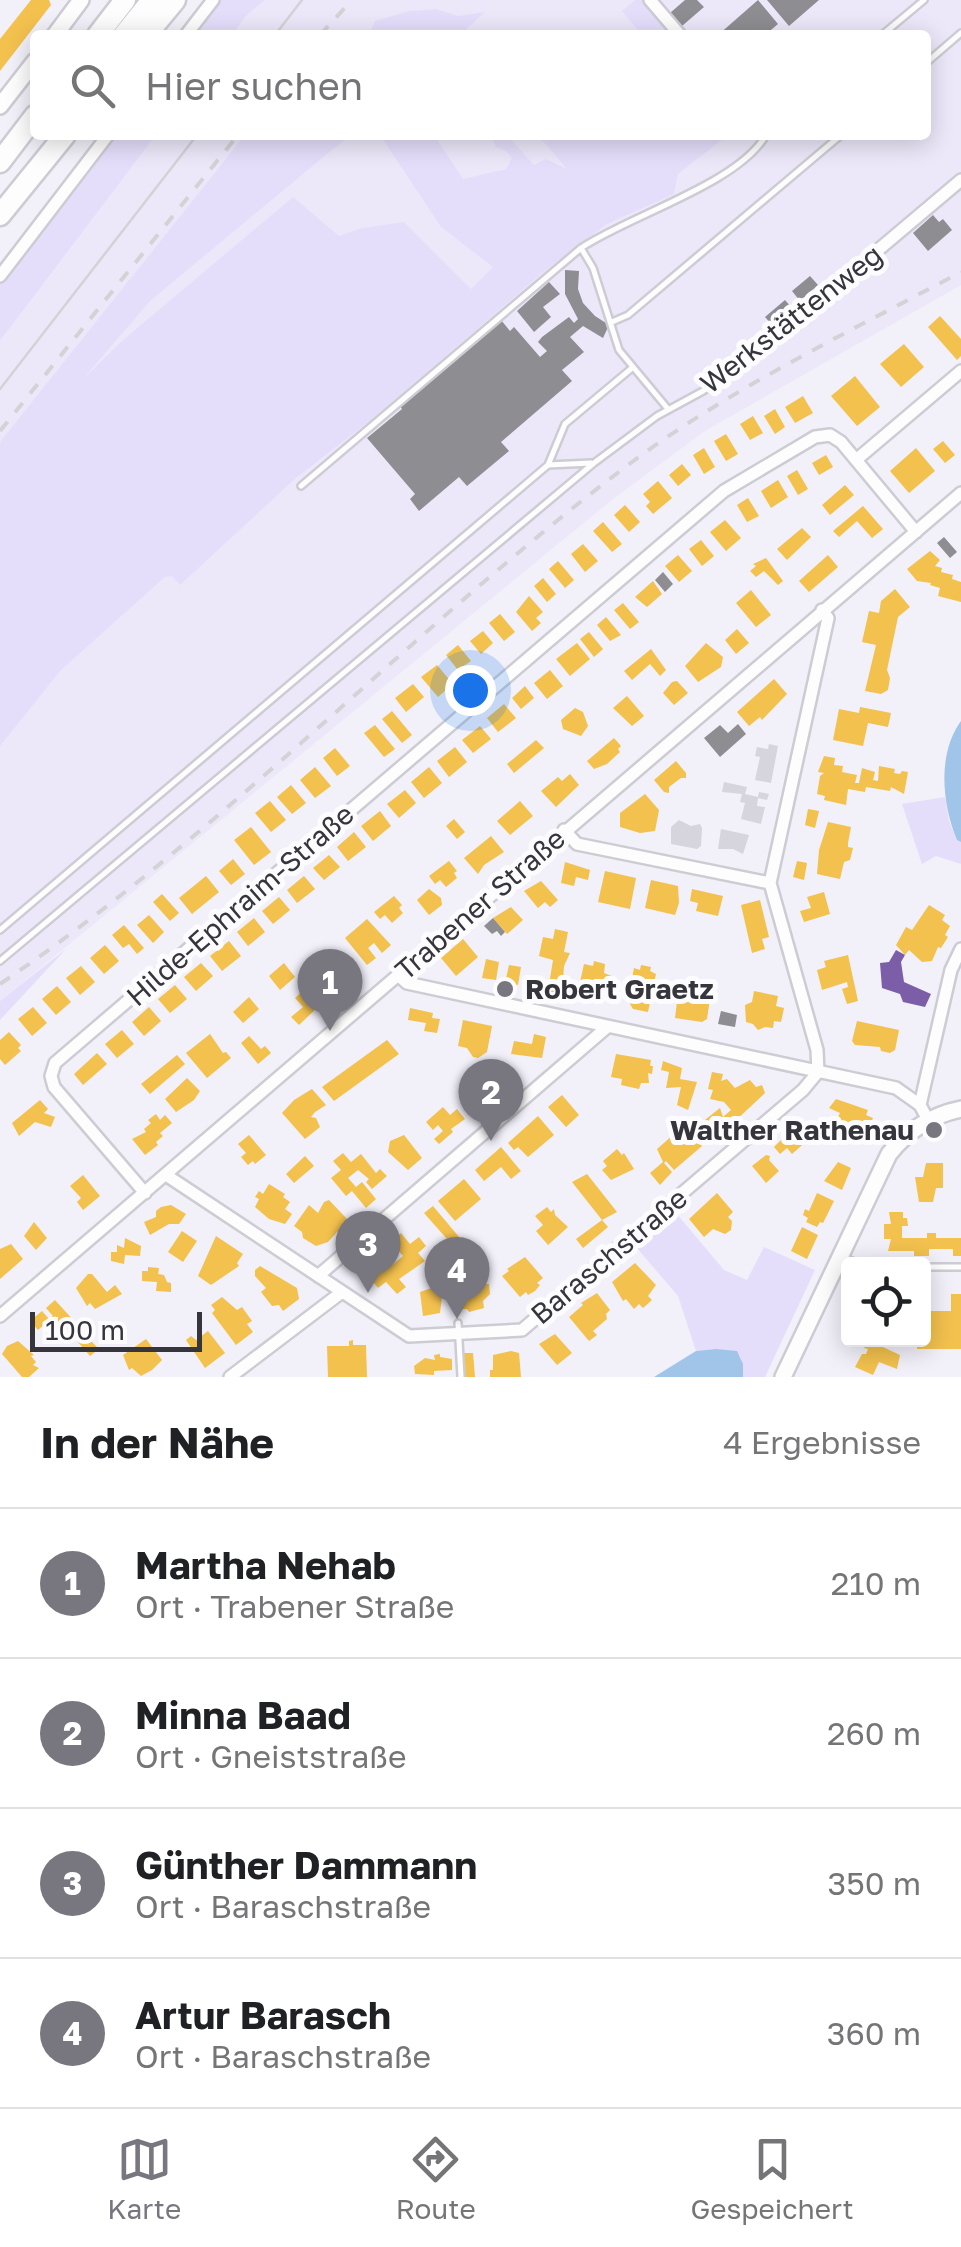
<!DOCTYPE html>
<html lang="de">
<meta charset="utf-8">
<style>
:root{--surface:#fff;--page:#f2f2f2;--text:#202124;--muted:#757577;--line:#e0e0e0;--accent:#78767e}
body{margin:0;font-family:"Golos Text",sans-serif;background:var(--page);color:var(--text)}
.controls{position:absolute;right:30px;bottom:30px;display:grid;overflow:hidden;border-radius:10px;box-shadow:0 5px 25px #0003}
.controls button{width:90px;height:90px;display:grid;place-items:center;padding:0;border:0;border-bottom:2px solid var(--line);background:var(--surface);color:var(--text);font:50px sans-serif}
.scale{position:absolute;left:30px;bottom:25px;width:172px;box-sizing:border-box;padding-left:10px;border:5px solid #36353b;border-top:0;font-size:28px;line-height:35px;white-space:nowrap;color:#36353b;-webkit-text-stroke:8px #fcfcff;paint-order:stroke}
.you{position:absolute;left:470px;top:690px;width:35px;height:35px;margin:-25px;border:8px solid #fff;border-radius:50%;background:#1a73e8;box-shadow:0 0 0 15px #1a73e833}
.badge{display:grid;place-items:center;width:65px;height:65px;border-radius:50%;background:var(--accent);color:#fff;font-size:32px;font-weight:700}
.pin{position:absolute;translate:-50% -82px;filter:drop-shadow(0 2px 5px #0008)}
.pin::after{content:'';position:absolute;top:52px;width:35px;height:30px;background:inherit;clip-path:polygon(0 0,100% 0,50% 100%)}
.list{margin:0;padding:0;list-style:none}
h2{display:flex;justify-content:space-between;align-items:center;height:130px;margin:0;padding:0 40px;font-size:42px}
h2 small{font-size:32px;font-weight:400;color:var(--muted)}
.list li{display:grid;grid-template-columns:65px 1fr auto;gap:30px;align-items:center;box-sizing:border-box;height:150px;padding:0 40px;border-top:2px solid var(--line)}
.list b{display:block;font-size:38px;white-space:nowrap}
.list p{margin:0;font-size:32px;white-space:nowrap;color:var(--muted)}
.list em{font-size:32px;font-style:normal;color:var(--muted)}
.icon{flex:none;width:55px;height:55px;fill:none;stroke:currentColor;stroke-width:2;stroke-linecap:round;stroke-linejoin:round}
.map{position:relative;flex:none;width:961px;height:1377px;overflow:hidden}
.search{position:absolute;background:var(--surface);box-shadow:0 5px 25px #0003;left:30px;right:30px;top:30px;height:110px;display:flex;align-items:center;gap:25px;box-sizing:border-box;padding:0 35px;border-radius:10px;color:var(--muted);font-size:38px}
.sheet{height:730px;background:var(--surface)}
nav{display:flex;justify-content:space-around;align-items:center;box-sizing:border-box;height:140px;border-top:2px solid var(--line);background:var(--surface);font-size:28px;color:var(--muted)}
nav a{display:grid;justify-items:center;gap:5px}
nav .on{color:var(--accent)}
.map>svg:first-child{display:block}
.built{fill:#ece8fa}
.green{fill:#e5defb}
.water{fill:#a0c5e8}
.homes{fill:#f2c14e}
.offices{fill:#7b5ea7}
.industry{fill:#8d8d92}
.building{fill:#d6d4dc}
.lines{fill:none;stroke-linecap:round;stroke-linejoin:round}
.lane-casing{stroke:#cdccd3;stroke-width:10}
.street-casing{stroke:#cdccd3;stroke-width:16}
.secondary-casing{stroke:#cdccd3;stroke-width:20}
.highway-casing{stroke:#cdccd3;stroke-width:25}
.lane{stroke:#fdfdfe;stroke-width:5}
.street{stroke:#fdfdfe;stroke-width:11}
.secondary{stroke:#fdfdfe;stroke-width:15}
.highway{stroke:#fdfdfe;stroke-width:20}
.tram{stroke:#d3d3d5;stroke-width:2.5}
.rail{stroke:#d3d3d5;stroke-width:4;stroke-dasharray:12 12;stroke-linecap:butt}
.poi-dot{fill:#78767e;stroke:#fcfcff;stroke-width:4}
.labels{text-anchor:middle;stroke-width:10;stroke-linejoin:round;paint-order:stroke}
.street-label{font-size:28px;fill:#36353b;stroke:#fcfcff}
.poi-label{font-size:28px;font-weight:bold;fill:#36353b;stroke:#fcfcff;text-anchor:start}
</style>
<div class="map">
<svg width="961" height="1377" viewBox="0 0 961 1377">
<rect width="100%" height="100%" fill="#f2f0f9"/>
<path class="built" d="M265,0H961V285L705,431L613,499L0,1001V341L156,135H926V35H232L247,15Z"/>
<path class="green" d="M217,0H265L247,15L232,35H190Z
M635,0H643L673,35H642L622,11Z
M436,9L458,16L485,12L460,35H369L375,21L409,11Z
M113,135H156L0,341V282Z
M245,135H350L150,301L83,379L123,340L293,197L339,236L362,228L404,222L471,289L493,267L441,227L380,135H434L463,179L506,169L512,158L506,151L496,147L491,135H507L534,165L546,159L567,169L541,139L545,135H728L678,174L674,194L607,224L547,269L372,419L296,478L180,585L172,576L165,577L61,670L0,746V442Z
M945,797L949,821L957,840L961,842V864L936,856L922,864L902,804Z
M66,949L0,1020V1001Z
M676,1213L724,1270L747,1280L764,1247L815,1270L765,1377H743L740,1356L716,1349L696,1351L678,1296L636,1247Z"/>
<path class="water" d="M961,721V842L957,840C942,804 937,754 961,721Z
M716,1349L737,1351L743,1364V1377H654L696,1351Z"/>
<path class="homes" d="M31,0H49L51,5L0,71V39Z
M940,316L961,339V356L957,360L928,327Z
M904,344L924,367L901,387L880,364Z
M855,376L880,407L857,426L831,396Z
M803,396L813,413L795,423L785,407Z
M775,409L785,427L775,434L764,416Z
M753,416L763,433L750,440L740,424Z
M726,434L738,454L726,461L714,441Z
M943,441L955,455L945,463L933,449Z
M704,448L715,467L704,474L693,455Z
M916,448L935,471L909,493L890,471Z
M826,455L833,467L819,475L812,463Z
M682,464L691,475L678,486L669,475Z
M797,470L808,489L798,495L787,476Z
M778,480L788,497L771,508L761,491Z
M658,481L672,498L653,514L646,506L650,502L643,494Z
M845,485L854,495L830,515L822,505Z
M748,498L759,516L747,522L737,505Z
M625,505L640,522L629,532L614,515Z
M863,506L883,529L872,538L857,521L839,537L833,531Z
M725,520L741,538L726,551L710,532Z
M603,522L622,544L612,552L593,531Z
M802,528L811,537L787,560L777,549Z
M701,540L714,556L702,566L689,549Z
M583,544L598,561L585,572L571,554Z
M930,551L940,560L935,566L942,568L941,572L953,575L952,579L961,582V602L938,596L940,588L930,585L931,583L917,581L907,569Z
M678,555L692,571L679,582L665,566Z
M828,555L838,567L809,592L799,581Z
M766,558L783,581L778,585L764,571L756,577L750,571L756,566L753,564Z
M558,561L574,580L565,588L549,569Z
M543,578L556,594L547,602L534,586Z
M653,581L662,594L647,607L635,597Z
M895,589L910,607L898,617L887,670L890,678L888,690L881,694L865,691L876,645L862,642L869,611L879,613L881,601Z
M751,590L771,615L756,627L736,603Z
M529,596L543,612L536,618L541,623L532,631L516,612Z
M623,603L639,622L630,629L614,610Z
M500,614L515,632L504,641L489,623Z
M606,617L621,635L610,641L597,625Z
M737,629L749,643L736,654L725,640Z
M483,631L493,643L481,654L470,641Z
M589,632L603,649L594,657L580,639Z
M577,643L590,659L570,676L556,659Z
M706,643L723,657L721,667L698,682L685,666Z
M458,645L471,661L458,670L446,655Z
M651,649L666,670L660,676L650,664L632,680L624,671Z
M437,665L453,684L438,697L421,677Z
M550,670L563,686L547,699L534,683Z
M774,679L787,694L762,720L760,717L749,726L737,712Z
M677,681L688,693L674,705L663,693L672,682Z
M413,684L424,697L406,712L395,698Z
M525,686L534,698L521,709L512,698Z
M627,696L644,716L632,726L613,708Z
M504,704L516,718L498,732L487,718Z
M860,707L891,713L888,727L868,723L863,746L833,740L839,709L859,713Z
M575,708L583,712L588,726L581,736L563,729L561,720Z
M392,711L412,735L402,743L382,719Z
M375,725L395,749L384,757L364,733Z
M480,726L491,739L473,753L462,740Z
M614,738L621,746L618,749L620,752L607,764L594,769L587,761Z
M536,740L544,748L514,773L507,764Z
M455,747L467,762L449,777L437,761Z
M335,748L350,766L337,776L323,758Z
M824,756L835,758L834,765L843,766L842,772L857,775L855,783H859L862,768L875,772L873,780L878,781L879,766L895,769L894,773L900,774L902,771L908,772L904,794L891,787L890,791L866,787L865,792L848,789L846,805L824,800L825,796L817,794L820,776L824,773L818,772Z
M676,761L686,773V778H681L669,787V793L664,792L654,780Z
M315,767L331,786L315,798L300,780Z
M429,767L442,783L424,798L411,782Z
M570,774L579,785L556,807L541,791L558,777L562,781Z
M291,785L306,803L292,814L277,797Z
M405,790L416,803L399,818L387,804Z
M645,794L659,810L655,831L640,833L620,827V813Z
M270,801L286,820L271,832L255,813Z
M520,801L533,816L510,835L497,821Z
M808,809L819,811L815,828L805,825Z
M380,811L391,826L373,841L361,826Z
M454,819L465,832L457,839L446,826Z
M828,822L851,827L848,843V847L853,848L850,860L844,862L840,879L817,874L819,850Z
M251,827L271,852L254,865L234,840Z
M354,832L366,847L348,861L337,847Z
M491,836L504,852L484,865L478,874L464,858Z
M329,855L340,867L324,880L313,868Z
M233,859L245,874L231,885L219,871Z
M449,861L457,871L454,873L457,878L446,887L440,880L435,884L429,876Z
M797,861L807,863L804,880L793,877Z
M565,862L590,870L588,880L576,877L574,886L561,883Z
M605,871L636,878L630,909L598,902Z
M206,876L219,892L192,914L179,898Z
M304,876L315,889L297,903L287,890Z
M651,880L678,886L679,903L675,915L645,908Z
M541,881L558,900L550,907L545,902L538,908L524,891Z
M429,889L441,898L442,905L429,915L417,900Z
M692,889L723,896L718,916L696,911L698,903L690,901Z
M824,892L830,914L804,922L800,911L811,908L807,897Z
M162,894L179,913L170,921L153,902Z
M394,896L402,905L399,908L403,913L392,923L385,915L380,919L374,912Z
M279,897L290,910L273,924L262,911Z
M760,900L769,937L762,939L765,949L752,953L741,905Z
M929,905L945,915L942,920L950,926L945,935L948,937L941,948L938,947L932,961L922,962L909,950L905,955L896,945L906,927L912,930Z
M511,907L523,920L507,934L493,918Z
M149,915L164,932L153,943L137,925Z
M254,918L265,932L248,946L237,932Z
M367,919L391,945L382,953L374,943L368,948L376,958L367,965L345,938Z
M124,925L144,948L137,954L129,944L123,948L112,935Z
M555,929L568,932L564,952L570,953L564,966L562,994L548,991L553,960L539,956L543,937L553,939Z
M463,939L478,957L456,976L441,958Z
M229,941L241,956L222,971L210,956Z
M105,945L119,961L104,974L90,958Z
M848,955L858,1001L847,1004L842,989L848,987L847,982L822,990L817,970L826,967L824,961Z
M486,959L499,962L496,980L482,978Z
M330,961L335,968L331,971L337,977L340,974L345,987L332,998L318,982L322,979L317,973Z
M594,961L605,964L604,973L614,977L610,994L583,989L584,983L580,982L584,964L593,966Z
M201,963L213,976L196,991L184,977Z
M284,963L295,977L280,990L269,976Z
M509,965L521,967L518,985L505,983Z
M641,965L651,967L650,971L656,974L648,1012L633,1009L630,1004L632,995L629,994L634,968L640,970Z
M81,966L95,982L80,995L66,978Z
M175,985L187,999L170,1013L158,999Z
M679,985L711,992L707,1019L702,1022L675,1018Z
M57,986L71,1002L56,1015L42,999Z
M306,988L320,1005L299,1025L291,1017L303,1007L295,998Z
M754,991L778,996L776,1006L784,1008L781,1022L774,1021L773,1028L765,1027L758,1030L753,1024L746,1022L745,1005L752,1002Z
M249,997L259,1009L243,1023L233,1012Z
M33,1007L47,1023L32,1036L18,1019Z
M149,1007L161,1021L144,1036L132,1022Z
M410,1008L433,1013L432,1018L440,1019L437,1033L424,1031L426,1023L408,1020Z
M463,1020L492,1026L487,1052L478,1058L473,1057L467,1048L458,1046Z
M857,1021L899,1030L895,1050L890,1053L881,1051L880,1047L855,1045L852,1041Z
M122,1030L134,1044L117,1058L105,1044Z
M9,1032L21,1045L18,1048L21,1051L5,1065L0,1059V1040Z
M210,1034L223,1053L226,1052L231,1058L207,1078L186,1053Z
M534,1034L546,1037L542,1058L511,1054L514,1041L532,1044Z
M249,1036L261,1049L265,1046L271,1053L258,1064L241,1043Z
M387,1040L399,1054L334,1101L322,1087Z
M97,1053L107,1064L83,1085L74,1074Z
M616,1054L651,1060L650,1066H653L652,1074L648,1073L649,1083H641L639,1089L621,1085L622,1079L611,1077Z
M177,1055L185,1064L150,1094L141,1084Z
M663,1061L682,1068L680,1079L697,1082L688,1110L677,1105L681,1087L666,1088L669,1072L661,1070Z
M503,1069L513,1080L488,1104L484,1099L480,1100L474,1087Z
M712,1072L723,1074L721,1081L727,1079L735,1088L750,1080L756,1087L762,1085L765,1093L733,1123L731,1120L723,1127L726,1130L720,1134L718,1132L708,1140L701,1132L705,1128L701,1123L720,1108L723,1117L731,1110L724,1102L710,1099L713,1090L708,1089Z
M187,1078L200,1091L194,1100L176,1112L165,1099Z
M312,1089L326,1105L315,1112L311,1117L316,1118L320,1127L305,1139L282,1113L294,1100Z
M562,1095L579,1115L566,1127L548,1107Z
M836,1099L868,1110L866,1115L873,1118L866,1135L836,1121L840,1113L829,1108Z
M40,1100L48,1109L44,1113L55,1117L51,1127L35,1122L19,1136L12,1123Z
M443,1107L450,1115L457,1109L465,1119L451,1129L453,1132L439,1144L434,1139L443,1131L438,1125L433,1130L426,1122Z
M156,1114L160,1120L165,1115L172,1123L160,1133L163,1136L156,1142L158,1145L145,1155L132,1139L146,1132L144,1129L151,1123L148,1120Z
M538,1116L554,1135L528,1157L518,1147L514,1150L508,1143Z
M797,1124L809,1139L792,1154L787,1148L780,1154L774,1147Z
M687,1130L702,1146L674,1170L666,1161L664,1163L672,1172L660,1185L650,1173L663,1162L657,1149L673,1135L677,1139Z
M249,1135L266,1155L255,1164L253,1161L248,1165L241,1157L246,1153L238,1144Z
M404,1135L422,1158L408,1170L388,1152L390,1141Z
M501,1147L521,1171L511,1179L501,1167L484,1181L475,1170Z
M617,1149L622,1155L624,1153L634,1169L611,1180L602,1170L607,1166L603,1161Z
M343,1153L351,1162L361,1154L376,1173L380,1169L387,1176L372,1189L366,1182L369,1179L358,1170L348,1178L356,1187L362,1182L376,1199L366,1208L352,1191L346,1196L331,1178L341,1170L333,1161Z
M766,1155L770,1156L769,1160L779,1171L766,1183L752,1166Z
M305,1156L314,1166L294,1183L286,1174Z
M838,1162L851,1168L842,1190L824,1181Z
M926,1163H943V1188H936L933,1202H919L915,1177H923Z
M587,1174L617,1212L602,1220L608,1227L583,1248L576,1239L602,1220L572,1182Z
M83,1175L100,1196L83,1210L77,1202L81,1198L70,1186Z
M464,1179L481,1199L455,1221L438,1201Z
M269,1184L285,1194L283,1197L290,1202L285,1209L292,1214L285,1224L269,1219L255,1207L259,1199L255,1197L259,1191L263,1194Z
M717,1193L733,1212L728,1217L732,1221L731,1230L725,1234L713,1229L704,1237L689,1219Z
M817,1193L834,1201L823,1223L820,1222L817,1227L806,1222L808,1218L803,1215L805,1209L809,1211Z
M329,1200L348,1220L328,1242L316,1246L303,1238L302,1232L294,1226L309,1205L318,1213L324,1202Z
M171,1205L186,1214L179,1224H169L150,1235L144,1222L156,1217V1211L161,1207Z
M433,1206L465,1244L470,1240L473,1244L472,1256H478L479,1271L458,1273L457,1256L450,1257L449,1250L454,1247L424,1213Z
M547,1207L551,1212L554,1209L555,1215L568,1227L548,1245L536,1231L543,1225L535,1216Z
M889,1212H903V1218H907L908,1226H902V1238H927V1233H936V1238H961V1256H953V1249H929V1256H914V1251H888L891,1239H884V1224H891Z
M34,1222L47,1238L36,1250L24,1236Z
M802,1227L818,1235L807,1259L791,1251Z
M182,1231L197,1241L183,1262L168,1252Z
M401,1233L410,1244L419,1237L426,1246L418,1253L425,1261L399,1279L406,1287L397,1294L386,1282L378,1288L371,1279L379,1272L369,1261L380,1252L391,1266L403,1256L390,1242Z
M216,1236L243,1254L237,1263L239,1266L211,1285L198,1276Z
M125,1238L141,1246L140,1256L125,1255L124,1264L111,1261V1252H117V1245L124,1248Z
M11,1244L23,1259L0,1279V1249Z
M525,1257L543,1278L537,1283L540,1285L535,1291L528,1295L526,1292L520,1297L502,1276L509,1271L507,1269Z
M450,1263L451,1278L435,1279V1267Z
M635,1263L656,1285L648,1296L652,1300L643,1308L639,1304L634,1309L626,1299L623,1301L612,1282Z
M260,1266L297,1288L299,1299L283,1311L279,1305L272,1306L261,1292L266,1288L255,1276V1270Z
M148,1267L159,1268L158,1274L164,1275L167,1282L171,1283V1292L156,1291L157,1282L142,1281V1271H148Z
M88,1274H92L107,1292L115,1285L122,1294L95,1309L90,1303L87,1306L76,1288Z
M465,1284H489L490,1294L483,1301L484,1308L469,1312L467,1309H460L456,1295H459V1286Z
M437,1286L436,1291L442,1297L440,1313L423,1316L420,1292Z
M597,1293L610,1310L606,1314L607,1319L593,1331L597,1335L589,1341L569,1317L583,1305L581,1303Z
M951,1294H961V1349H917V1340H924V1311H951Z
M222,1297L237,1310L242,1307L252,1321L247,1324L253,1332L236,1345L212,1313L215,1310L211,1305Z
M55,1300L75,1322L67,1329L61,1323L52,1330L46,1323L38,1330L30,1321L42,1311L49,1319L53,1316L46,1308Z
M208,1331L225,1353L205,1368L186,1340L191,1336L196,1340Z
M555,1334L572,1353L557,1365L539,1344Z
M82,1336H86L99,1349L90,1356L77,1341Z
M146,1339L162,1360L152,1370L141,1376L132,1368L129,1370L123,1355Z
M353,1340V1345H366L367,1377H328L327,1346H349V1341Z
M868,1340L900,1355L897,1369L879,1362L873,1375L855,1367L862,1354H866L868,1349L864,1348Z
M18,1341L34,1355L31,1356L36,1362L33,1365L39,1368L29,1377H22L2,1354L7,1346Z
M511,1351L519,1353L521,1377H490V1370H493V1355Z
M463,1353H473L475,1377H465Z
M440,1354V1357L452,1359V1370L434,1371V1375L415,1374L414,1366L425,1358L435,1360L434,1355Z"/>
<path class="offices" d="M896,950L905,955L901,962L904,982L931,994L925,1007L903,1002L900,994L882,988L880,963L889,962Z"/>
<path class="industry" d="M685,0H697L704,7L682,26L670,13Z
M758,0L778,24L765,35H718Z
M767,0H819L789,26Z
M933,215L939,222L943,219L952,230L928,251L913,233Z
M565,270L579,271L578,289L583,303L595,316L609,325L603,338L583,326L570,337L584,352L562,370L572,381L501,442L509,451L467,486L459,477L419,511L410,499L415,494L367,438L402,409L400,406L501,320L510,331L514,327L540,357L547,351L538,342L542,337L569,317L574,323L578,319L565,294Z
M810,276L818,285L800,301L792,291Z
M549,282L560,294L543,307L551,317L534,332L517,311Z
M785,300L792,308L772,325L765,317Z
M944,537L957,552L950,558L937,543Z
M663,572L673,584L665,592L655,580Z
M738,724L746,734L720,757L704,738L720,725L728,733Z
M493,918L505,932L501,936L497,931L492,934L484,926Z
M721,1011L737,1015L735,1027L718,1024Z"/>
<path class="building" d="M769,744L778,746L771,783L755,780L760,757L755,756L757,747L768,749Z
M724,782L747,787L745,794L758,797L759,792L769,794L767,800L758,798L757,806L765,807L761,824L741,819L745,803L740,802L742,794L722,792Z
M679,820L691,826L700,824L702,828L701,846L697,849L671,844V827Z
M721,829L749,835L743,854L733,849H718Z"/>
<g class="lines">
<defs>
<path id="lane" d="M882,35L924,0
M926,63L961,33
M581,248L593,268L619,350L668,409
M612,322L628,315L841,135
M548,465L565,424L632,368
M301,486L581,248C630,215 738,184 766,135
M0,930L548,465L591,463
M0,961L594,463L657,416L703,391L747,361L878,250
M843,1257L859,1264
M924,1267H961
M458,1323L461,1377"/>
<path id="street" d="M650,0L680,35
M186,35L213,0
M878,250L961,180
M0,276L108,135
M856,460L961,371
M564,830L577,844L770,883
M399,976L407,983L896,1088L920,1105L928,1120
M920,1105L951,970L961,949
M166,1175L409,1336L522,1330L803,1090L818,1072L817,1050L770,883L828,618L822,610
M145,1193L54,1087L51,1076L55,1063L724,491L815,437L830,435L841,442L916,532
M318,1276L606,1028
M0,1316L961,493
M230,1377L342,1292"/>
<path id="secondary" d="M55,35L81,0
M0,106L35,61
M783,1377L889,1154C908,1130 931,1115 961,1109"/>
<path id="highway" d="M98,35L125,0
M124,35L152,0
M146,35L175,0
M0,162L35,116
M0,215L65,135"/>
</defs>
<use href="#lane" class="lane-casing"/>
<use href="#street" class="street-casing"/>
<use href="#secondary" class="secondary-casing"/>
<use href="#highway" class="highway-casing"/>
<use href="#lane" class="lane"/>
<use href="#street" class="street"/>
<use href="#secondary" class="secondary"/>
<use href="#highway" class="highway"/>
<path class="tram" d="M275,35L302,0
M0,389L197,135"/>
<path class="rail" d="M320,35L352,0
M0,431L238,135
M0,984C226,831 414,626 632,462C733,387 851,331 961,272"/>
</g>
<g class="poi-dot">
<circle cx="505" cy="989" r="10"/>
<circle cx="934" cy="1130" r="10"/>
</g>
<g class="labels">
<g class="street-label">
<text transform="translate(791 319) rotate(-38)" y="10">Werkstättenweg</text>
<text transform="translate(480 904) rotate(-41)" y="10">Trabener Straße</text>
<text transform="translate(240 905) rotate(-41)" y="10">Hilde-Ephraim-Straße</text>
<text transform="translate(609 1256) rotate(-40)" y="10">Baraschstraße</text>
</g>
<g class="poi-label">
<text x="525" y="999">Robert Graetz</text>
<text x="914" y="1140" text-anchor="end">Walther Rathenau</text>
</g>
</g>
</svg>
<div class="controls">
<button><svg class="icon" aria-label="locate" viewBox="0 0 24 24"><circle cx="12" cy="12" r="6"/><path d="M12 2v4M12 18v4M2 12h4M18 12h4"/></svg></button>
</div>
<div class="scale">100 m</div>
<div class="you"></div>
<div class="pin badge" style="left:330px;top:1031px">1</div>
<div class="pin badge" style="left:491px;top:1141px">2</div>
<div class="pin badge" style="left:368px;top:1293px">3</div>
<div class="pin badge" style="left:457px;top:1319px">4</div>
<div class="search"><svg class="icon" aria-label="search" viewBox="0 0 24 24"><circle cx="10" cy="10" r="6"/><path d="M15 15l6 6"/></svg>Hier suchen</div>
</div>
<section class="sheet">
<h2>In der Nähe<small>4 Ergebnisse</small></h2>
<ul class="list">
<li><span class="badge">1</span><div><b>Martha Nehab</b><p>Ort · Trabener Straße</p></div><em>210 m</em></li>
<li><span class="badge">2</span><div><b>Minna Baad</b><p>Ort · Gneiststraße</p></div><em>260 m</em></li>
<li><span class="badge">3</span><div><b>Günther Dammann</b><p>Ort · Baraschstraße</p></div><em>350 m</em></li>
<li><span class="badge">4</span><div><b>Artur Barasch</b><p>Ort · Baraschstraße</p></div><em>360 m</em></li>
</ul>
</section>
<nav>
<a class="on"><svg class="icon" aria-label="map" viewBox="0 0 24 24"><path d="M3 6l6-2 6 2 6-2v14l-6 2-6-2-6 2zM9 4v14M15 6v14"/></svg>Karte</a>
<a><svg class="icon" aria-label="directions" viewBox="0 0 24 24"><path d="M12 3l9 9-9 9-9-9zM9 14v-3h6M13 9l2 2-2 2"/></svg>Route</a>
<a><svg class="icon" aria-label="saved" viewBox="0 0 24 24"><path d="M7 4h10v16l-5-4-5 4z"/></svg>Gespeichert</a>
</nav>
